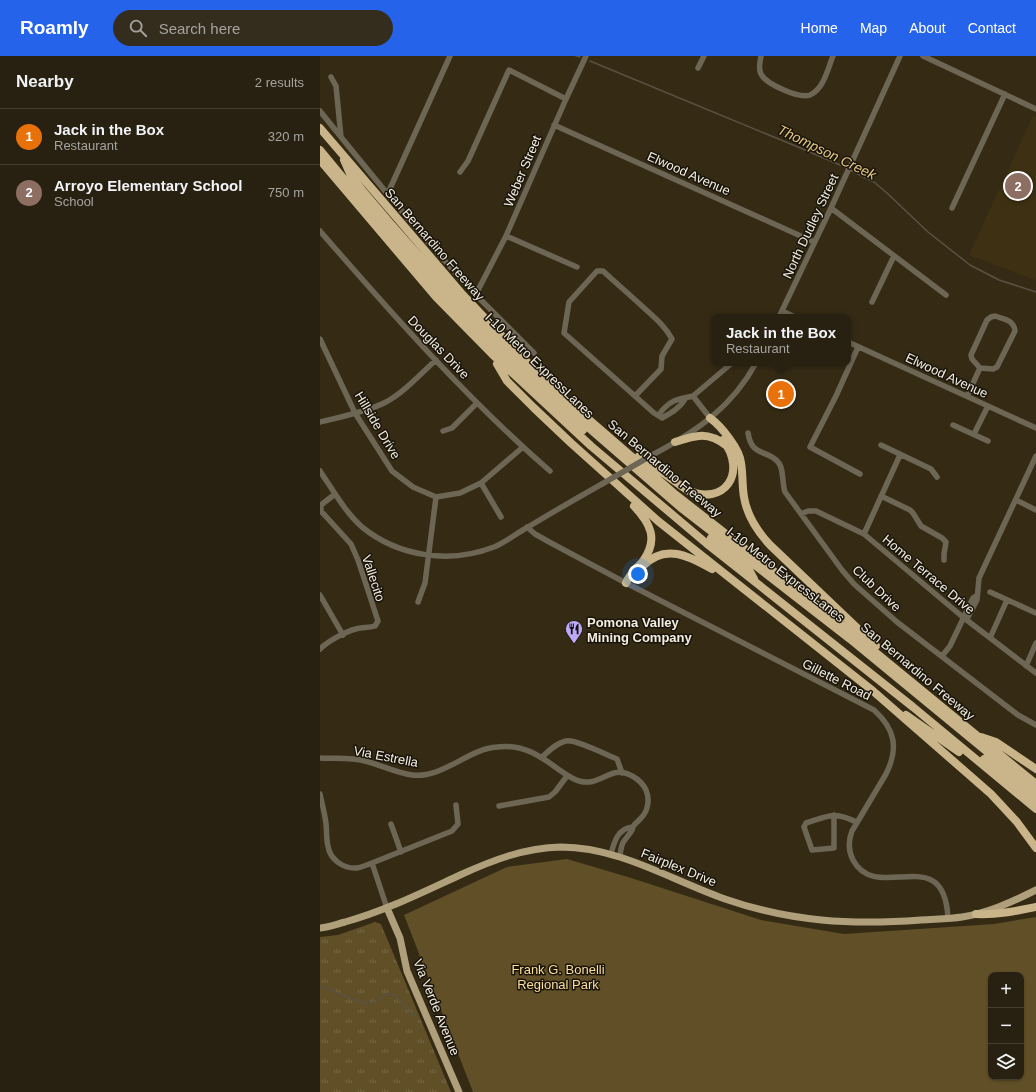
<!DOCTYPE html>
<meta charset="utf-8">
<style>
:root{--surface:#282010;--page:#342d1e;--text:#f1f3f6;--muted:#a5a39f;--line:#443e30;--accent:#2563eb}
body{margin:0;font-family:Helvetica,sans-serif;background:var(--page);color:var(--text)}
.controls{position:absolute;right:12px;bottom:12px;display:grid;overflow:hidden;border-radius:8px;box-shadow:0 1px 3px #0004}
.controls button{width:36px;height:36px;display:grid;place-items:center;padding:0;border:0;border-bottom:1px solid var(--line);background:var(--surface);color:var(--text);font:20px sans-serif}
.you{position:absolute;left:318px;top:518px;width:14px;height:14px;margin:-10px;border:3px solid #fff;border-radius:50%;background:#1a73e8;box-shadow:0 0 0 6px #1a73e833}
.badge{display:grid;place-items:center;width:26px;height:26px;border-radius:50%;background:var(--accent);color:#fff;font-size:13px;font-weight:700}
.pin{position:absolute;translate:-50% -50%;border:2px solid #fff;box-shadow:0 1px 4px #0006}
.popup{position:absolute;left:391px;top:258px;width:140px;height:52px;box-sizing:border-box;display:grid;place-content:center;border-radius:8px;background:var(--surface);filter:drop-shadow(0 1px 3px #0005);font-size:13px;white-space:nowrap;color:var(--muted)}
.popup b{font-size:15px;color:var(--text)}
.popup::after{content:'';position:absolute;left:50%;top:100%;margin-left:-8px;border:8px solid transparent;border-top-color:var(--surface)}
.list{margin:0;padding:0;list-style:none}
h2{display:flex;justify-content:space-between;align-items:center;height:52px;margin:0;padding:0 16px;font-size:17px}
h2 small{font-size:13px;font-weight:400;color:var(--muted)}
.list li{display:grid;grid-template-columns:26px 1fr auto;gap:12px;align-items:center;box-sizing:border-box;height:56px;padding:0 16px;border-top:1px solid var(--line)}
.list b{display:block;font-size:15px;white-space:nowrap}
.list p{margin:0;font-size:13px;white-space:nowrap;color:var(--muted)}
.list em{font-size:13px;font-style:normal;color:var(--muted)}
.icon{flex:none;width:22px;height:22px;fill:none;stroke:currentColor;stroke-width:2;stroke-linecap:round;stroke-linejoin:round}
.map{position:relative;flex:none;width:716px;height:1036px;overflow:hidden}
header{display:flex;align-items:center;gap:24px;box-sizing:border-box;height:56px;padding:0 20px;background:var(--accent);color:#fff}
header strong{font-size:19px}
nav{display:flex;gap:22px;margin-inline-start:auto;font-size:14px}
.search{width:280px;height:36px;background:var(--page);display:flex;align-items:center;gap:10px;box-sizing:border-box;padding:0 14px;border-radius:22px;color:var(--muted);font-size:15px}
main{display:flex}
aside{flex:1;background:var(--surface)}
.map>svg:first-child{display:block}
.built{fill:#3e3113}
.grass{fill:url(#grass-tufts)}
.green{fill:#604f27;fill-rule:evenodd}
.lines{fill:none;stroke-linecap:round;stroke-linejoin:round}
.stream{stroke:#5a5243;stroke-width:1.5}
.minor{stroke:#6e6655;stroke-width:5.5}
.major{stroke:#b09f7b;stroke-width:7}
.highway{stroke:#c9b589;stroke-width:8}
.minor-bridge{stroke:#6e6655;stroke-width:5.5}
.labels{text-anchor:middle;stroke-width:3;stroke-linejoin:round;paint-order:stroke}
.street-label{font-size:13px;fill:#f3eddf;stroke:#19140b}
.poi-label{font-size:13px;font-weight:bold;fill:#f3eddf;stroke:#19140b;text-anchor:start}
.park-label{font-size:13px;fill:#fdde9a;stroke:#19140b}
.water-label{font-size:14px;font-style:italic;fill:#e6c783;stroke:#19140b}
</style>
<header>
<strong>Roamly</strong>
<div class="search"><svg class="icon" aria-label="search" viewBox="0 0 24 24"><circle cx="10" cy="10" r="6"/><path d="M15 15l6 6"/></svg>Search here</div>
<nav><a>Home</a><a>Map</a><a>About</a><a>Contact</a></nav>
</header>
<main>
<aside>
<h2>Nearby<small>2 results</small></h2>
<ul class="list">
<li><span class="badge" style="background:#e8710a">1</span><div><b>Jack in the Box</b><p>Restaurant</p></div><em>320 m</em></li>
<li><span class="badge" style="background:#8d6e63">2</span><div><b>Arroyo Elementary School</b><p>School</p></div><em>750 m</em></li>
</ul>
</aside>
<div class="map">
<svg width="716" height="1036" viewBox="0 0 716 1036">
<defs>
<pattern id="grass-tufts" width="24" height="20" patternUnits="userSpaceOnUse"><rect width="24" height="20" fill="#604f27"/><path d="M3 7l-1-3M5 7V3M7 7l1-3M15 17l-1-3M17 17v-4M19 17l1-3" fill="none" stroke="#776946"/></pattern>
</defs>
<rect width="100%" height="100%" fill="#352b15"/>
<path class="built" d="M713,60L716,61V224L649,199Z"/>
<path class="grass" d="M55,866L61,868L131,1036H0V881L18,879Z"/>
<path class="green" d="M247,803L308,821L441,864L524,878L674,868L716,861V1036H153L84,859L187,811ZM671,919H701V1021H671Z"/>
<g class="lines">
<path class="stream" d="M256,0L260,1
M270,5L478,91L527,112
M530,114L554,126L567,137L608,176L650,209L679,224L716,236
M0,930L43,947L55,946L66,938L75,939L89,956L96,960"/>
<path class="minor" d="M441,0C440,6 438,13 441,18C446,28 479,43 490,39C504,33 508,12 513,0
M603,0L716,53
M378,12L384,0
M11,21L16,30L21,81
M0,55C50,117 101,180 156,239C175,258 195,278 214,297
M234,69L494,186
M140,116L148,105L189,14L246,43
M68,137L130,0
M511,152L626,239
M632,152L685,38
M0,175C73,259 146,342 230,415
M186,180L257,211
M156,238L186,180L246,43L266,0
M552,246L574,200
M462,255L475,261
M675,260C684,263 694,264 695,275L677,311L673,313L660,312L652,303L651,299L667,264L671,261Z
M459,261L511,152L580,0
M0,283L35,357L72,415L93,431L116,441L140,437L161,427L203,391
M528,286L716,372
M538,291L516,340L490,391L540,418
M315,340L341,313L342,300L352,283C345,270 334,261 323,251C310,239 296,227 283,215H277L249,246L244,277L334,357L342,362C351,357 360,352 365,343
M373,340L390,362
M647,340L660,312
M339,360C340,355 349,347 354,345C360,342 366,342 373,340L412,307
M0,366C20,361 47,356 66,346C85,336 100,318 116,304
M633,369L668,385
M123,375L132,372L157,347
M428,377C432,402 448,393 458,406C464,412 462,428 465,436L522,514L534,528L577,566L698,659L716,669
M654,378L668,350
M561,389L611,413L617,421
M334,398C377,375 412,351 436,307
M0,415C13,434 25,456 42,471C79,501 130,508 174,491C186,486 197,477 208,471C233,456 257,442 282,428
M161,427L181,461
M561,440L590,454L593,457L601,470L622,482L626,486L624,498V504
M696,444L716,454
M481,458L488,455H496L544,478L644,562L716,617
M207,471L215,478L231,487L306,527L554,654C575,673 579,692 566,718L532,775C528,785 528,794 533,804C557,849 624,784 628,862
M544,478L580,399
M670,536L716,557
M0,539L23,579
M98,546L105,527L116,441
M644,562L648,561L657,544L659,522L716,400
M670,582L687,544
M0,593C7,586 26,575 36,573C42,571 49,572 55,570L58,565L38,504L31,488L1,455V449L15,438
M622,600L630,590L653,542L656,540
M706,610L716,587
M222,701C229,695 236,687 246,685C255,683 287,699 297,703L302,717
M0,702C14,703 31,701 45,705C61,709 76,717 92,719C122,723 148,693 177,691C203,688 219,699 238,713C245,718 252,723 259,725C274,729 281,721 294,717C306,714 321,723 326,734C330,744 328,755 321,762C319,765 314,768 313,771C312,772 313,773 312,774C310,779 304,783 302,789C301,793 300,797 300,801
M0,738C2,748 5,758 6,768C7,775 6,783 8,790C10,804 24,813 37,812C42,811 47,809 52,807L132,775L138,768L136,749
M179,750L229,741L235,736L247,720
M514,759V792L492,794L484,771L486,767C509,760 514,755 536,766
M71,768L81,796
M291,798C294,786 298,772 313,771
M52,807L67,852"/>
<path class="major" d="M67,852L80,882L87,915L139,1036
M0,872C9,871 17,868 25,866C65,855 103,836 140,819C173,804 204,792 241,791C299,791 351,824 405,843C471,866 531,869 601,864C614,863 629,863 642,861C668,857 692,846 716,834"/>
<path class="highway" d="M0,72L143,239L197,296L244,342L356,439L510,559L716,728
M0,94C34,135 68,177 104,217C153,273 207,325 263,374
M0,104L116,241L172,298L271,390L386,487L593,651L716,753
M24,104L31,120L42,134L70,167L143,250L182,290L262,366L360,451L530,583L716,736
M177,308L187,325L214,352L251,387L338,465L553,635L671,738L697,766L716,792
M390,362C401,370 420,393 421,407C423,418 422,430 424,441C427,460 437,475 450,489L556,590
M355,386C376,379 388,375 407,390
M319,400L367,434C404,451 428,417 403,384
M391,482L428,512L434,523
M323,510C345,487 369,500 392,513
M306,527C309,519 317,512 323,505C339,483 330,467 314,450
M586,659L639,696
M661,681L676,686L716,713
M664,703L716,745
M656,858C677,859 696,855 716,851"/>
<path class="minor-bridge" d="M282,428L334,398"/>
</g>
<defs>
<symbol id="restaurant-pin" viewBox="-11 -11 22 30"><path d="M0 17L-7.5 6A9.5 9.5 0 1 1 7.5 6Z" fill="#bea9f5" stroke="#19140b"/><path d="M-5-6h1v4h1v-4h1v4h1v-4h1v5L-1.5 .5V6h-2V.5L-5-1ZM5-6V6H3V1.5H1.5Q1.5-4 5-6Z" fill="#111"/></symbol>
</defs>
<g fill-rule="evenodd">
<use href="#restaurant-pin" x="244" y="563" width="20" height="27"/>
</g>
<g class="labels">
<g class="street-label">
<text transform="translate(202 115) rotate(-67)" y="5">Weber Street</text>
<text transform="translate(369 117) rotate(24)" y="5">Elwood Avenue</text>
<text transform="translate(490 170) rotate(-65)" y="5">North Dudley Street</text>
<text transform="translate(115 188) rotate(49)" y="5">San Bernardino Freeway</text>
<text transform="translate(119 291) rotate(46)" y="5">Douglas Drive</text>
<text transform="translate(220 309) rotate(44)" y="5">I-10 Metro ExpressLanes</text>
<text transform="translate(627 319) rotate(25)" y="5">Elwood Avenue</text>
<text transform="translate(58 369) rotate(59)" y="5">Hillside Drive</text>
<text transform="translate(345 412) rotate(40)" y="5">San Bernardino Freeway</text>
<text transform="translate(466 518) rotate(38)" y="5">I-10 Metro ExpressLanes</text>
<text transform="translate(609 518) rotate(40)" y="5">Home Terrace Drive</text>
<text transform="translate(54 522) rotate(72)" y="5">Vallecito</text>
<text transform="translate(557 532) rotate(43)" y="5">Club Drive</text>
<text transform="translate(598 615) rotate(40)" y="5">San Bernardino Freeway</text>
<text transform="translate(517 623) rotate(27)" y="5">Gillette Road</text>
<text transform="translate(66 700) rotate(11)" y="5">Via Estrella</text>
<text transform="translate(359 811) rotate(22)" y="5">Fairplex Drive</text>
<text transform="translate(117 951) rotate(68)" y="5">Via Verde Avenue</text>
</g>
<g class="poi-label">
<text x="267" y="571">Pomona Valley<tspan x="267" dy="15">Mining Company</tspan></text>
</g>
<g class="park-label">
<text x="238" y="918">Frank G. Bonelli<tspan x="238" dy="15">Regional Park</tspan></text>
</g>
<g class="water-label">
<text transform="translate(507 96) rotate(26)" y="5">Thompson Creek</text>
</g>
</g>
</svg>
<div class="controls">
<button>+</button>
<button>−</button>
<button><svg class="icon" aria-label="layers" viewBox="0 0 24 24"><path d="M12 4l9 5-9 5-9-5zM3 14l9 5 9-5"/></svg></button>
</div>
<div class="you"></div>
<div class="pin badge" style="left:461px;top:338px;background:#e8710a">1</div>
<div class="popup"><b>Jack in the Box</b>Restaurant</div>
<div class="pin badge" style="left:698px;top:130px;background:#8d6e63">2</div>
</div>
</main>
